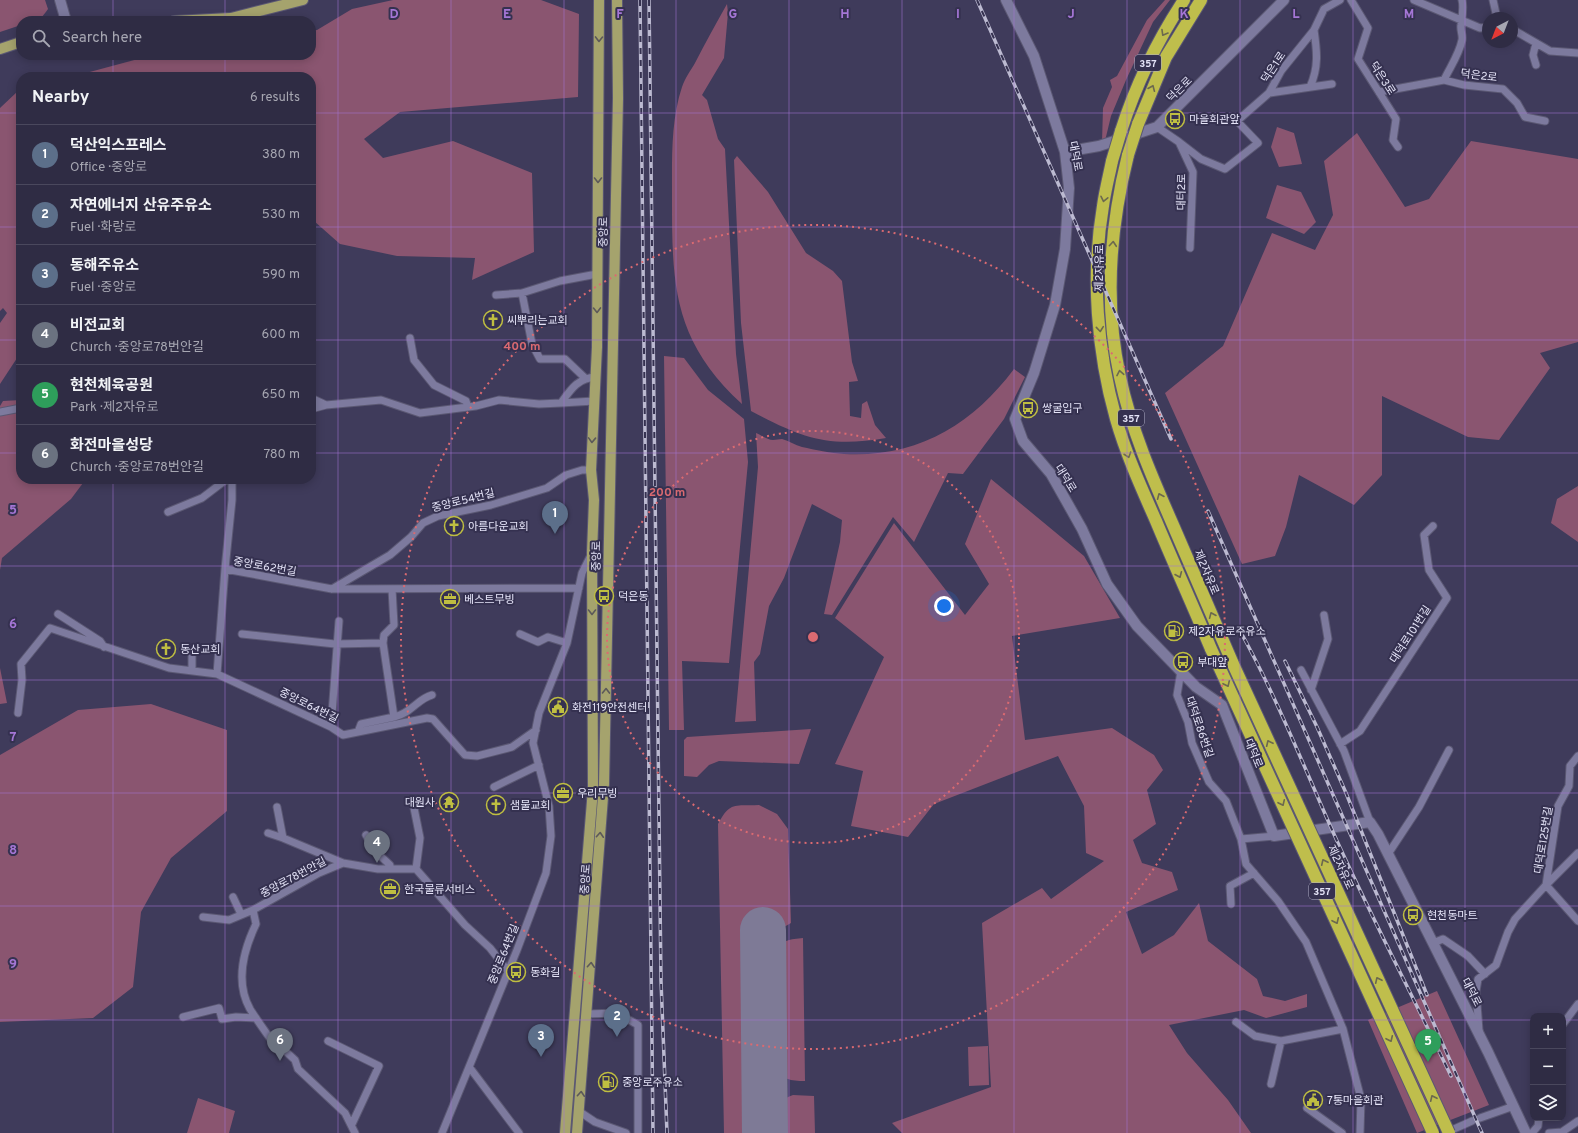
<!DOCTYPE html>
<meta charset="utf-8">
<style>
:root{--surface:#2f2c44;--page:#3b384f;--text:#f1f3f6;--muted:#a7a7b2;--line:#4a485d;--accent:#bfbe41}
body{margin:0;font-family:Overpass,"Noto Sans KR",sans-serif;background:var(--page);color:var(--text)}
.controls{position:absolute;right:12px;bottom:12px;display:grid;overflow:hidden;border-radius:8px;box-shadow:0 2px 10px #0003}
.controls button{width:36px;height:36px;display:grid;place-items:center;padding:0;border:0;border-bottom:1px solid var(--line);background:var(--surface);color:var(--text);font:20px sans-serif}
.compass{position:absolute;left:1482px;top:12px;width:36px;height:36px;border-radius:50%;background:var(--surface);box-shadow:0 2px 10px #0003;rotate:222deg}
.you{position:absolute;left:944px;top:606px;width:14px;height:14px;margin:-10px;border:3px solid #fff;border-radius:50%;background:#1a73e8;box-shadow:0 0 0 6px #1a73e833}
.badge{display:grid;place-items:center;width:26px;height:26px;border-radius:50%;background:var(--accent);color:#fff;font-size:13px;font-weight:700}
.pin{position:absolute;translate:-50% -33px;filter:drop-shadow(0 1px 2px #0008)}
.pin::after{content:'';position:absolute;top:21px;width:14px;height:12px;background:inherit;clip-path:polygon(0 0,100% 0,50% 100%)}
.list{margin:0;padding:0;list-style:none}
h2{display:flex;justify-content:space-between;align-items:center;height:52px;margin:0;padding:0 16px;font-size:17px}
h2 small{font-size:13px;font-weight:400;color:var(--muted)}
.list li{display:grid;grid-template-columns:26px 1fr auto;gap:12px;align-items:center;box-sizing:border-box;height:60px;padding:0 16px;border-top:1px solid var(--line)}
.list b{display:block;font-size:15px;white-space:nowrap}
.list p{margin:0;font-size:13px;white-space:nowrap;color:var(--muted)}
.list em{font-size:13px;font-style:normal;color:var(--muted)}
.icon{flex:none;width:22px;height:22px;fill:none;stroke:currentColor;stroke-width:2;stroke-linecap:round;stroke-linejoin:round}
.map{position:relative;flex:none;width:1578px;height:1133px;overflow:hidden}
.search{position:absolute;background:var(--surface);box-shadow:0 2px 10px #0003;left:16px;top:16px;width:300px;height:44px;display:flex;align-items:center;gap:10px;box-sizing:border-box;padding:0 14px;border-radius:16px;color:var(--muted);font-size:15px}
.panel{position:absolute;background:var(--surface);box-shadow:0 2px 10px #0003;left:16px;top:72px;width:300px;height:412px;border-radius:16px}
.map>svg:first-child{display:block}
.green{fill:#8a5570}
.lines{fill:none;stroke-linecap:round;stroke-linejoin:round}
.runway{stroke:#7e7a96;stroke-width:46}
.street-casing{stroke:#5b5873;stroke-width:9}
.secondary-casing{stroke:#5b5873;stroke-width:12}
.primary-casing{stroke:#5b5873;stroke-width:12}
.highway-casing{stroke:#5b5873;stroke-width:14}
.street{stroke:#7d7a9e;stroke-width:7}
.secondary{stroke:#7d7a9e;stroke-width:10}
.primary{stroke:#a5a36d;stroke-width:10}
.highway{stroke:#bfbe4c;stroke-width:12}
.rail-casing{stroke:#bcbad1;stroke-width:3.5}
.rail{stroke:#353150;stroke-width:2;stroke-dasharray:6;stroke-linecap:butt}
.highway-bridge-casing{stroke:#5b5873;stroke-width:14;stroke-linecap:butt}
.highway-bridge{stroke:#bfbe4c;stroke-width:12}
.oneway{stroke:#6c694e}
.oneway2{stroke:#5c595a}
.grid{fill:none;stroke:#a576d6;stroke-width:1;stroke-opacity:0.55}
.ring{fill:none;stroke:#db6a71;stroke-width:2;stroke-dasharray:2 4}
.labels{text-anchor:middle;stroke-width:4;stroke-linejoin:round;paint-order:stroke}
.shield{fill:#353150;stroke:#b0aec6;stroke-width:1}
.shield-label{font-size:10px;font-weight:bold;fill:#e5e4f8}
.street-label{font-size:11px;fill:#e5e4f8;stroke:#353150}
.poi-label{font-size:11px;fill:#e5e4f8;stroke:#353150;text-anchor:start}
.grid-label{font-size:13px;text-anchor:middle;font-weight:bold;fill:#a576d6;stroke:#353150;stroke-width:4;stroke-linejoin:round;paint-order:stroke}
.centre{fill:#db6a71;stroke:#353150;stroke-width:2}
.ring-label{font-size:12px;text-anchor:middle;font-weight:bold;fill:#db6a71;stroke:#353150;stroke-width:4;stroke-linejoin:round;paint-order:stroke}
</style>
<div class="map">
<svg width="1578" height="1133" viewBox="0 0 1578 1133">
<rect width="100%" height="100%" fill="#3f3b5b"/>
<path class="green" d="M0,0H45L48,9C39,22 37,21 21,21V25L0,32Z
M393,0H541L579,14L578,97L400,112L364,139L383,158L453,141L532,173L534,252L472,280L475,258L397,256L340,244L314,221L311,222V77H71L153,55H311V31L317,30L352,9Z
M1165,0H1170L1153,22L1126,80L1111,116L1105,141L1102,142L1103,108L1112,87L1110,80L1117,76L1147,20Z
M727,4L728,13L724,58L702,95L707,100L718,139L725,149L736,354L742,404C671,339 672,281 672,192C672,157 671,120 682,87C685,78 691,70 695,63C705,43 716,24 727,4Z
M18,91H21V352L0,384V323L7,313L3,308L0,311V108Z
M1277,127L1294,133L1302,164L1279,167L1271,147Z
M1357,133L1405,207L1429,199L1471,141L1578,159V342L1540,353L1550,368L1499,440L1468,437L1382,396V475L1354,505L1299,475L1286,527L1275,556L1242,564L1165,393L1223,346L1272,233L1315,250L1333,215L1324,161Z
M737,156L768,192L806,253L833,271L842,281L852,362L858,381L849,382L850,416L861,418L862,404L867,401L875,425L886,438C828,448 802,438 751,411L741,323L734,160Z
M1277,185L1301,192L1316,222L1304,234L1266,218Z
M664,356L684,358L708,390L744,419L748,462L729,663L682,661L684,730H669Z
M1014,369L1025,377L1004,419L963,474L948,473L914,542L893,517L832,615L824,614L840,542L842,520L812,504L784,578L769,606L760,654L754,662L756,721L735,722L758,467L756,433C761,435 768,440 773,440C776,440 779,439 782,439C789,441 795,445 802,447C815,450 831,453 844,454C917,458 972,425 1014,369Z
M21,400V479H86L71,499L2,558L0,570V406L3,401Z
M991,479L1084,556L1120,618L1012,636L1025,740L1112,728L1154,755L1163,770L1147,790L1156,824L1133,840L1142,863L1172,872L1178,890L1126,912L1142,954L1174,935L1199,903L1208,941L1257,979L1263,996L1285,1001L1307,994V1007L1266,1018L1244,1010L1169,1025L1187,1053L1228,1100L1251,1133H902L892,1123L991,1087L982,923L1042,888L1051,899L1104,861L1086,853L1084,806L1058,756L934,804L908,837L851,826L863,771L835,764L884,657L835,618L894,523L965,615L989,584L965,544Z
M1578,486V542L1551,523L1557,499Z
M0,668L7,703L0,704Z
M151,704L227,730V811L171,858L141,912L133,987L93,1018L0,1022V755L78,710Z
M811,729L799,764L719,761L709,765L697,777L684,776V740L687,737Z
M759,805L777,814L788,829L791,923L784,927L754,926L757,1133H724L718,824C730,801 735,806 759,805Z
M803,938L805,1081C791,1081 781,1080 776,1065V953C780,940 791,939 803,938Z
M1437,991L1489,1105L1417,1133L1368,1020Z
M988,1046L989,1085L969,1086L968,1047Z
M793,1095L814,1096L815,1133H777C777,1116 774,1101 793,1095Z
M198,1098L235,1111L229,1133H187Z"/>
<g class="lines">
<path class="runway" d="M763,930L765,1133"/>
<defs>
<path id="street" d="M1351,0L1368,28L1358,59L1396,119L1393,140L1398,147
M1414,0L1480,28L1488,27
M1493,0L1497,18
M1512,29L1550,51L1578,53
M1536,65L1533,55L1536,43
M1444,80L1464,85L1503,89L1517,103L1525,117L1545,121
M1310,87C1319,67 1317,51 1314,30
M1379,92L1444,80C1450,67 1459,55 1462,40C1463,35 1460,30 1461,25C1462,17 1464,8 1462,0
M1269,93L1332,84
M1157,127L1179,142L1193,172L1190,248
M1179,142L1201,159L1225,169L1258,143L1237,121L1269,93L1281,71L1314,30L1324,9L1340,0
M522,293L532,344L540,359H565L585,378
M496,295L522,293L560,281L597,274
M410,338L414,360L434,385L466,401L468,407
M311,398L326,405
M561,403L594,401
M311,409L326,405L381,400L420,413L476,406L499,400L539,404L561,403C571,389 578,378 596,377
M0,412L21,408
M232,479V500L225,569L332,589L579,588
M168,512L202,498L227,479
M332,589L390,555L411,537L423,523L438,516L491,505L547,488L566,475L582,470H591
M58,614L100,641L104,647
M242,634L335,644L383,643
M520,634L538,642L548,637L567,643
M192,670V652
M1301,670L1344,751L1370,822
M1181,671L1177,695L1188,722L1192,743L1209,782L1226,801L1241,839L1246,864L1278,901L1306,942L1343,1029L1361,1099L1360,1133
M217,674L225,569
M1311,690L1328,639L1324,615
M18,713L22,680L21,664L50,628L169,668L217,674L331,727L343,735L427,718L433,719L465,755L477,756L512,747L536,730
M394,717C412,713 417,699 432,695
M331,727L339,621
M358,732L361,724L394,717L383,643L384,635L394,625L392,589
M1340,744L1360,731L1447,598L1429,570L1424,535L1433,526
M494,787L539,765
M277,807L283,838L343,863
M414,808L420,838L416,869
M268,833L283,838
M366,835L374,850L390,865V868
M1241,839L1274,836
M1578,853L1546,885L1578,921
M1388,854L1419,807L1449,750
M233,897L241,914
M1231,904L1230,886L1254,873
M203,917L229,920L253,910
M1433,943L1443,939L1468,956L1485,974
M587,1014L617,1013L638,1025V1133
M183,1017L219,1008L222,1019L236,1017L256,1018
M1236,1022L1255,1036L1281,1041L1343,1029
M1563,1024L1578,1004
M1479,1030L1476,991L1478,979L1496,965L1508,932L1515,919L1546,885L1558,806L1569,786L1570,766L1578,756
M328,1041L379,1066L352,1124
M470,1068L519,1133
M1271,1084L1281,1041
M1307,1108L1342,1133
M580,1112L595,1122L626,1133
M1480,1118L1514,1106
M355,1133L345,1113L298,1069L295,1060L282,1048L276,1047C268,1035 258,1022 250,1009C235,982 244,949 256,924L253,910L319,873L343,863L378,869H416L465,925L490,948L508,971
M442,1133L517,950L546,873L551,836L549,806L533,743L539,713L567,643L582,573L591,555
M1445,1133L1472,1121
M1532,1133L1538,1126L1539,1118
M1549,1133L1562,1132L1578,1121"/>
<path id="secondary" d="M60,0L66,21
M1006,0L1034,56L1065,152L1069,188L1065,249L1055,305L1034,373L1015,419L1023,441L1051,474L1082,529L1107,584L1137,626L1196,687L1222,705L1274,836L1370,822L1378,834L1488,1052L1526,1133
M1065,152L1099,146L1157,127L1284,0"/>
<path id="primary" d="M174,21L231,18L303,0
M0,49L21,42
M565,1133L593,789L592,553L594,500L591,470L597,347L599,0
M577,1133L604,784L618,98L617,0"/>
<path id="highway" d="M1138,124L1166,57L1201,0
M1121,131C1136,84 1157,41 1184,0
M1128,155C1110,227 1104,304 1120,377C1131,429 1152,477 1173,525C1193,571 1213,618 1233,664
M1112,161C1109,176 1105,191 1103,206C1091,276 1097,351 1116,419C1126,454 1141,487 1156,521C1174,564 1193,606 1211,649"/>
</defs>
<use href="#street" class="street-casing"/>
<use href="#secondary" class="secondary-casing"/>
<use href="#primary" class="primary-casing"/>
<use href="#highway" class="highway-casing"/>
<use href="#street" class="street"/>
<use href="#secondary" class="secondary"/>
<use href="#primary" class="primary"/>
<use href="#highway" class="highway"/>
<defs>
<path id="rail" d="M640,0L653,1133
M649,0L661,981L667,1133
M977,0L1171,439
M1208,511L1482,1133
M1239,629C1277,697 1305,770 1337,841C1373,920 1413,997 1451,1076
M1285,661L1317,727L1346,793L1427,995"/>
</defs>
<use href="#rail" class="rail-casing"/>
<use href="#rail" class="rail"/>
<defs>
<path id="highway-bridge" d="M1128,155L1138,124
M1112,161L1121,131
M1211,649L1433,1133
M1233,664L1449,1133"/>
</defs>
<use href="#highway-bridge" class="highway-bridge-casing"/>
<use href="#highway-bridge" class="highway-bridge"/>
</g>
<defs><path id="oneway-chevron" d="M-2-3.5L2.5 0L-2 3.5" fill="none" stroke-width="1.6" stroke-linecap="round" stroke-linejoin="round"/></defs>
<g class="oneway">
<use href="#oneway-chevron" transform="translate(1164 33) rotate(120)"/>
<use href="#oneway-chevron" transform="translate(1152 88) rotate(-67)"/>
<use href="#oneway-chevron" transform="translate(1104 199) rotate(102)"/>
<use href="#oneway-chevron" transform="translate(1113 244) rotate(-85)"/>
<use href="#oneway-chevron" transform="translate(1100 329) rotate(84)"/>
<use href="#oneway-chevron" transform="translate(1120 373) rotate(-101)"/>
<use href="#oneway-chevron" transform="translate(1128 455) rotate(71)"/>
<use href="#oneway-chevron" transform="translate(1160 496) rotate(-113)"/>
<use href="#oneway-chevron" transform="translate(1179 575) rotate(67)"/>
<use href="#oneway-chevron" transform="translate(1212 615) rotate(-113)"/>
<use href="#oneway-chevron" transform="translate(1227 684) rotate(65)"/>
<use href="#oneway-chevron" transform="translate(1269 743) rotate(-115)"/>
<use href="#oneway-chevron" transform="translate(1282 803) rotate(65)"/>
<use href="#oneway-chevron" transform="translate(1324 862) rotate(-115)"/>
<use href="#oneway-chevron" transform="translate(1336 921) rotate(65)"/>
<use href="#oneway-chevron" transform="translate(1378 980) rotate(-115)"/>
<use href="#oneway-chevron" transform="translate(1390 1039) rotate(65)"/>
<use href="#oneway-chevron" transform="translate(1433 1098) rotate(-115)"/>
</g>
<g class="oneway2">
<use href="#oneway-chevron" transform="translate(599 39) rotate(91)"/>
<use href="#oneway-chevron" transform="translate(598 180) rotate(90)"/>
<use href="#oneway-chevron" transform="translate(597 310) rotate(89)"/>
<use href="#oneway-chevron" transform="translate(592 440) rotate(92)"/>
<use href="#oneway-chevron" transform="translate(592 612) rotate(90)"/>
<use href="#oneway-chevron" transform="translate(606 691) rotate(-89)"/>
<use href="#oneway-chevron" transform="translate(600 835) rotate(-86)"/>
<use href="#oneway-chevron" transform="translate(591 965) rotate(-86)"/>
<use href="#oneway-chevron" transform="translate(581 1094) rotate(-86)"/>
</g>
<path class="grid" d="M113,0V21M225,0V21M338,0V1133M451,0V1133M564,0V1133M676,0V1133M789,0V1133M902,0V1133M1014,0V1133M1127,0V1133M1240,0V1133M1353,0V1133M1465,0V1133M113,55V77M225,55V77M0,113H21M311,113H1578M0,227H21M311,227H1578M0,340H21M311,340H1578M0,453H21M311,453H1578M113,479V1133M225,479V1133M0,566H1578M0,680H1578M0,793H1578M0,906H1578M0,1020H1533M1563,1020H1578"/>
<g class="ring">
<circle cx="813" cy="637" r="206"/>
<circle cx="813" cy="637" r="412"/>
</g>
<defs>
<symbol id="bus-ring" viewBox="-11 -11 22 22"><circle r="9.5" fill="#353150" stroke="#bfbe41" stroke-width="1.5"/><path d="M-5-6H5V4H4V6H2V4H-2V6H-4V4H-5ZM-3.5-4V0h7V-4ZM-3.5 1.2v1.5H-2V1.2ZM2 1.2v1.5H3.5V1.2Z" fill="#bfbe41"/></symbol>
<symbol id="church-ring" viewBox="-11 -11 22 22"><circle r="9.5" fill="#353150" stroke="#bfbe41" stroke-width="1.5"/><path d="M-1.2-6h2.4v3.5h3.3v2.4h-3.3V6h-2.4V-.1h-3.3v-2.4h3.3Z" fill="#bfbe41"/></symbol>
<symbol id="office-ring" viewBox="-11 -11 22 22"><circle r="9.5" fill="#353150" stroke="#bfbe41" stroke-width="1.5"/><path d="M-6-3h4V-5.5h4V-3h4V5H-6ZM-1-4.5V-3h2v-1.5ZM-6 0V1H6V0Z" fill="#bfbe41"/></symbol>
<symbol id="fuel-ring" viewBox="-11 -11 22 22"><circle r="9.5" fill="#353150" stroke="#bfbe41" stroke-width="1.5"/><path d="M-5.5-6h7V0h2V4h1.3V-2.5L3-4.5l.8-.8L6-3V5H2.5V1h-1V6h-7ZM-4.2-4.7v3.2H.2V-4.7Z" fill="#bfbe41"/></symbol>
<symbol id="civic-ring" viewBox="-11 -11 22 22"><circle r="9.5" fill="#353150" stroke="#bfbe41" stroke-width="1.5"/><path d="M-.6-6.5H3V-4.5H.6V-3L4-1V1h2V6H-6V1h2V-1L-.6-3ZM-1.2 2.5V6h2.4V2.5Z" fill="#bfbe41"/></symbol>
<symbol id="temple-ring" viewBox="-11 -11 22 22"><circle r="9.5" fill="#353150" stroke="#bfbe41" stroke-width="1.5"/><path d="M0-6L5-2H3V0L6.5 2.5H4V6H1.5V3h-3V6H-4V2.5H-6.5L-3 0V-2H-5Z" fill="#bfbe41"/></symbol>
</defs>
<g fill-rule="evenodd">
<use href="#bus-ring" x="1164" y="108" width="22" height="22"/>
<use href="#church-ring" x="482" y="309" width="22" height="22"/>
<use href="#bus-ring" x="1017" y="397" width="22" height="22"/>
<use href="#church-ring" x="443" y="515" width="22" height="22"/>
<use href="#bus-ring" x="593" y="585" width="22" height="22"/>
<use href="#office-ring" x="439" y="588" width="22" height="22"/>
<use href="#fuel-ring" x="1163" y="620" width="22" height="22"/>
<use href="#church-ring" x="155" y="638" width="22" height="22"/>
<use href="#bus-ring" x="1172" y="651" width="22" height="22"/>
<use href="#civic-ring" x="547" y="696" width="22" height="22"/>
<use href="#office-ring" x="552" y="782" width="22" height="22"/>
<use href="#temple-ring" x="438" y="791" width="22" height="22"/>
<use href="#church-ring" x="485" y="794" width="22" height="22"/>
<use href="#office-ring" x="379" y="878" width="22" height="22"/>
<use href="#bus-ring" x="1402" y="904" width="22" height="22"/>
<use href="#bus-ring" x="505" y="961" width="22" height="22"/>
<use href="#fuel-ring" x="597" y="1071" width="22" height="22"/>
<use href="#civic-ring" x="1302" y="1089" width="22" height="22"/>
</g>
<g class="labels">
<g class="shield">
<rect x="1135" y="55" width="26" height="16" rx="3"/>
<rect x="1118" y="410" width="26" height="16" rx="3"/>
<rect x="1309" y="883" width="26" height="16" rx="3"/>
</g>
<g class="shield-label">
<text x="1148" y="67">357</text>
<text x="1131" y="422">357</text>
<text x="1322" y="895">357</text>
</g>
<g class="street-label">
<text transform="translate(1273 67) rotate(-56)" y="4">덕은1로</text>
<text transform="translate(1479 75) rotate(7)" y="4">덕은2로</text>
<text transform="translate(1383 78) rotate(57)" y="4">덕은3로</text>
<text transform="translate(1179 89) rotate(-45)" y="4">덕은로</text>
<text transform="translate(1076 156) rotate(79)" y="4">대덕로</text>
<text transform="translate(1181 192) rotate(-89)" y="4">대터2로</text>
<text transform="translate(603 232) rotate(-89)" y="4">중앙로</text>
<text transform="translate(1099 268) rotate(-89)" y="4">제2자유로</text>
<text transform="translate(1066 478) rotate(58)" y="4">대덕로</text>
<text transform="translate(463 500) rotate(-14)" y="4">중앙로54번길</text>
<text transform="translate(596 556) rotate(-89)" y="4">중앙로</text>
<text transform="translate(265 566) rotate(10)" y="4">중앙로62번길</text>
<text transform="translate(1207 572) rotate(67)" y="4">제2자유로</text>
<text transform="translate(1410 634) rotate(-57)" y="4">대덕로101번길</text>
<text transform="translate(309 705) rotate(26)" y="4">중앙로64번길</text>
<text transform="translate(1200 727) rotate(71)" y="4">대덕로86번길</text>
<text transform="translate(1254 753) rotate(68)" y="4">대덕로</text>
<text transform="translate(1543 840) rotate(-81)" y="4">대덕로125번길</text>
<text transform="translate(1341 867) rotate(65)" y="4">제2자유로</text>
<text transform="translate(293 877) rotate(-28)" y="4">중앙로78번안길</text>
<text transform="translate(585 879) rotate(-86)" y="4">중앙로</text>
<text transform="translate(503 954) rotate(-68)" y="4">중앙로64번길</text>
<text transform="translate(1472 992) rotate(63)" y="4">대덕로</text>
</g>
<g class="poi-label">
<text x="1189" y="123">마을회관앞</text>
<text x="507" y="324">씨뿌리는교회</text>
<text x="1042" y="412">쌍굴입구</text>
<text x="468" y="530">아름다운교회</text>
<text x="618" y="600">덕은동</text>
<text x="464" y="603">베스트무빙</text>
<text x="1188" y="635">제2자유로주유소</text>
<text x="180" y="653">동산교회</text>
<text x="1197" y="666">부대앞</text>
<text x="572" y="711">화전119안전센터</text>
<text x="577" y="797">우리무빙</text>
<text x="435" y="806" text-anchor="end">대원사</text>
<text x="510" y="809">샘물교회</text>
<text x="404" y="893">한국물류서비스</text>
<text x="1427" y="919">현천동마트</text>
<text x="530" y="976">동화길</text>
<text x="622" y="1086">중앙로주유소</text>
<text x="1327" y="1104">7통마을회관</text>
</g>
</g>
<g class="grid-label">
<text x="394" y="18">D</text>
<text x="507" y="18">E</text>
<text x="620" y="18">F</text>
<text x="733" y="18">G</text>
<text x="845" y="18">H</text>
<text x="958" y="18">I</text>
<text x="1071" y="18">J</text>
<text x="1184" y="18">K</text>
<text x="1296" y="18">L</text>
<text x="1409" y="18">M</text>
<text x="13" y="514">5</text>
<text x="13" y="628">6</text>
<text x="13" y="741">7</text>
<text x="13" y="854">8</text>
<text x="13" y="968">9</text>
</g>
<circle cx="813" cy="637" r="6" class="centre"/>
<g class="ring-label">
<text x="522" y="350">400 m</text>
<text x="667" y="496">200 m</text>
</g>
</svg>
<div class="controls">
<button>+</button>
<button>−</button>
<button><svg class="icon" aria-label="layers" viewBox="0 0 24 24"><path d="M12 4l9 5-9 5-9-5zM3 14l9 5 9-5"/></svg></button>
</div>
<svg class="compass" viewBox="-18 -18 36 36"><path d="M0-13l5 13h-10z" fill="#e53935"/><path d="M0 13l5-13h-10z" fill="#a7a7b2"/></svg>
<div class="you"></div>
<div class="pin badge" style="left:555px;top:534px;background:#5c6f8a">1</div>
<div class="pin badge" style="left:617px;top:1037px;background:#5c6f8a">2</div>
<div class="pin badge" style="left:541px;top:1057px;background:#5c6f8a">3</div>
<div class="pin badge" style="left:377px;top:863px;background:#6b7280">4</div>
<div class="pin badge" style="left:1428px;top:1062px;background:#2e9e5b">5</div>
<div class="pin badge" style="left:280px;top:1061px;background:#6b7280">6</div>
<div class="search"><svg class="icon" aria-label="search" viewBox="0 0 24 24"><circle cx="10" cy="10" r="6"/><path d="M15 15l6 6"/></svg>Search here</div>
<section class="panel">
<h2>Nearby<small>6 results</small></h2>
<ul class="list">
<li><span class="badge" style="background:#5c6f8a">1</span><div><b>덕산익스프레스</b><p>Office · 중앙로</p></div><em>380 m</em></li>
<li><span class="badge" style="background:#5c6f8a">2</span><div><b>자연에너지 산유주유소</b><p>Fuel · 화랑로</p></div><em>530 m</em></li>
<li><span class="badge" style="background:#5c6f8a">3</span><div><b>동해주유소</b><p>Fuel · 중앙로</p></div><em>590 m</em></li>
<li><span class="badge" style="background:#6b7280">4</span><div><b>비전교회</b><p>Church · 중앙로78번안길</p></div><em>600 m</em></li>
<li><span class="badge" style="background:#2e9e5b">5</span><div><b>현천체육공원</b><p>Park · 제2자유로</p></div><em>650 m</em></li>
<li><span class="badge" style="background:#6b7280">6</span><div><b>화전마을성당</b><p>Church · 중앙로78번안길</p></div><em>780 m</em></li>
</ul>
</section>
</div>
